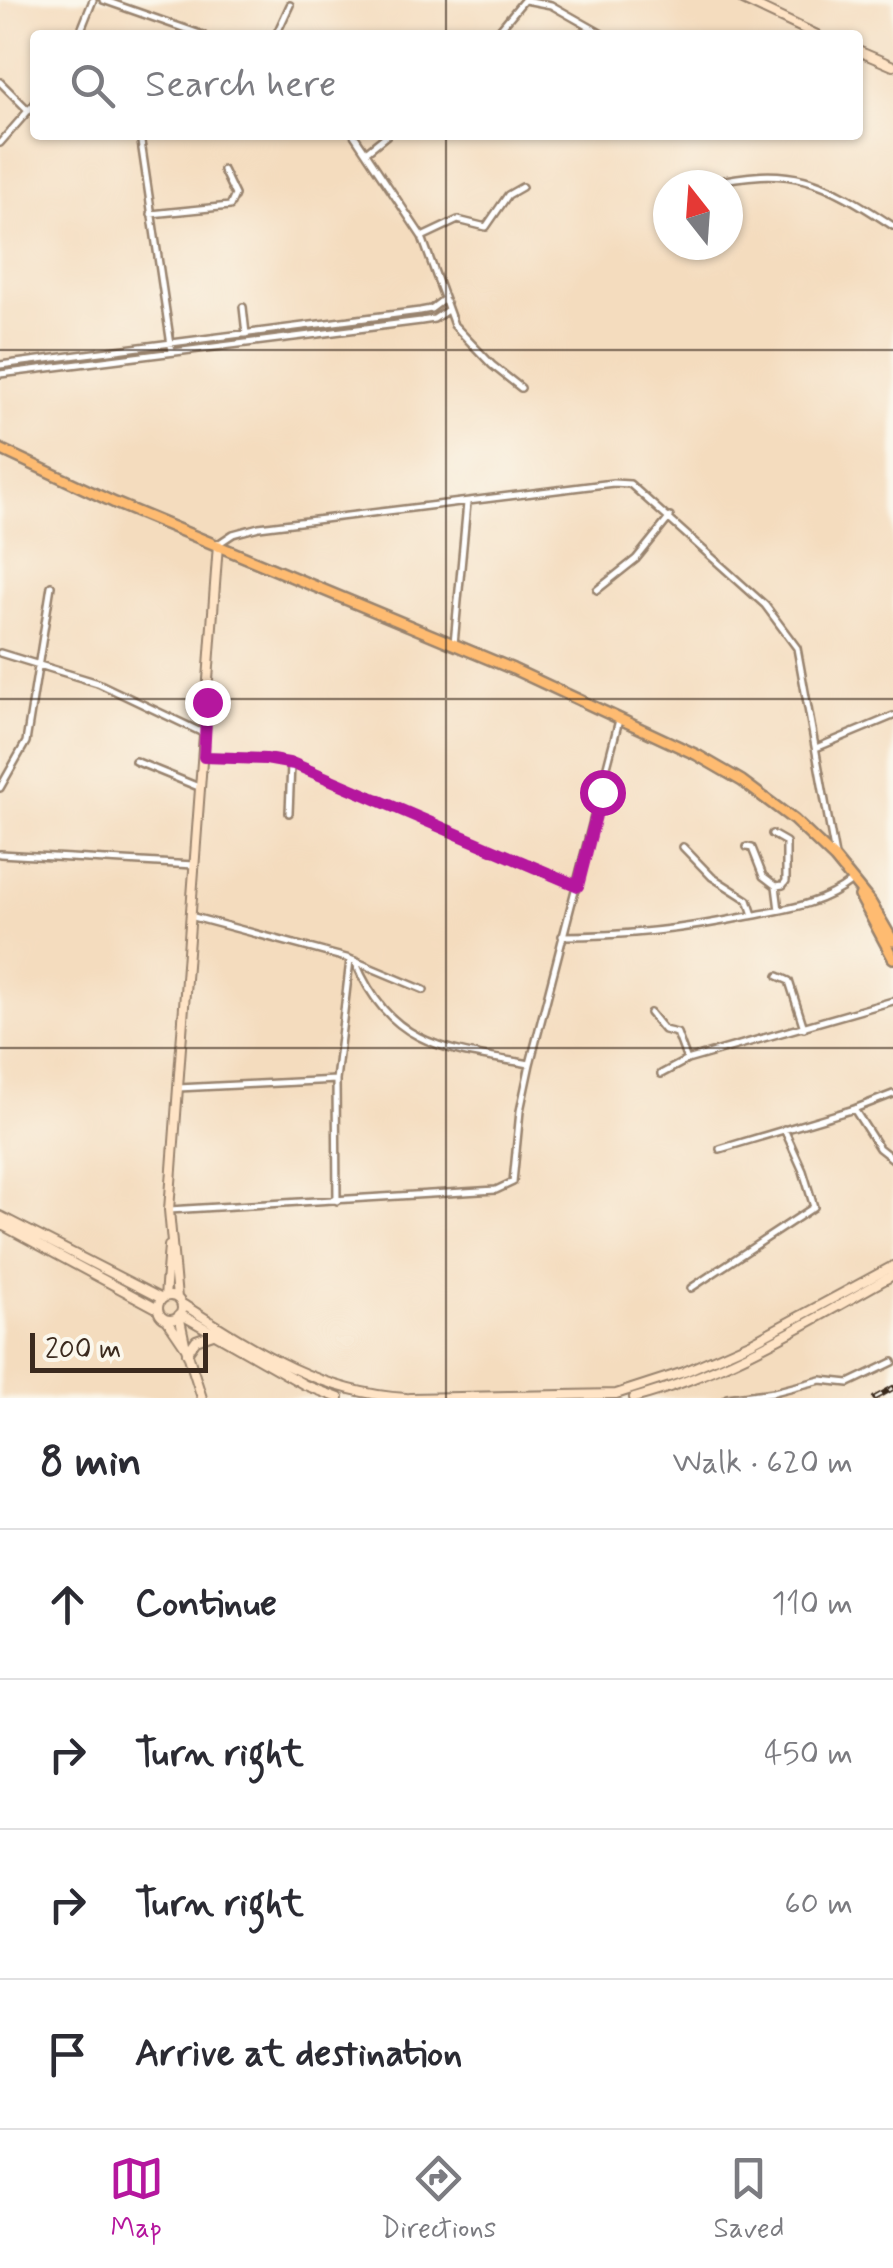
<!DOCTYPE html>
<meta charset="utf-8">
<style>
:root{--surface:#fff;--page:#f2f2f3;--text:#2b2b33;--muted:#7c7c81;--line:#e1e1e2;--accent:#b5179e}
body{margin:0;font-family:Mynerve,sans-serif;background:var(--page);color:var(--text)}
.compass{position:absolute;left:653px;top:170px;width:90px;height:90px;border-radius:50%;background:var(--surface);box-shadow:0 2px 8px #0004;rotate:343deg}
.scale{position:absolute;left:30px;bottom:25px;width:178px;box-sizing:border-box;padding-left:10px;border:5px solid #3b2a1e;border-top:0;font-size:28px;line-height:35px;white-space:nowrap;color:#3b2a1e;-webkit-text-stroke:8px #fbf7ec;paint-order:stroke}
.stop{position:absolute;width:30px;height:30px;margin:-22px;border:8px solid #b5179e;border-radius:50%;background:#fff}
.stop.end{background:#b5179e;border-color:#fff;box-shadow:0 2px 10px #0008}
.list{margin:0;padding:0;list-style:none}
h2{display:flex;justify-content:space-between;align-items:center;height:130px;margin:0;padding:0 40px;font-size:42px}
h2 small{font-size:32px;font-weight:400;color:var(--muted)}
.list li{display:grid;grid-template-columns:65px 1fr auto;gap:30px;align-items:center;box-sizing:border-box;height:150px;padding:0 40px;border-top:2px solid var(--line)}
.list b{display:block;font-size:38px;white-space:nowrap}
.list em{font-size:32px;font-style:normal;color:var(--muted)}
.icon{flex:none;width:55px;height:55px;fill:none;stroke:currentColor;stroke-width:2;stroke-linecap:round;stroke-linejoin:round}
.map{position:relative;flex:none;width:893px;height:1398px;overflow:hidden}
.search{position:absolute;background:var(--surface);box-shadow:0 2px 8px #0004;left:30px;right:30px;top:30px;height:110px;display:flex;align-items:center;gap:25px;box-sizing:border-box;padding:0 35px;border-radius:10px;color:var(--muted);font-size:38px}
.sheet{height:730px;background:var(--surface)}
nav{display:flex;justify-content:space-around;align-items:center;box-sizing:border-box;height:140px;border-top:2px solid var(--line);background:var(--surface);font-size:28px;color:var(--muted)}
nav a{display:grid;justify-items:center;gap:5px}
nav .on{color:var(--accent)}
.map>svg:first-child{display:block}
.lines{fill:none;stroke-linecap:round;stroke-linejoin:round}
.street-casing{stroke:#98836e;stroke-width:10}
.secondary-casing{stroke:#98836e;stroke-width:12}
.primary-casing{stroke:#98836e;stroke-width:14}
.street{stroke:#fff;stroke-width:5}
.secondary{stroke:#ffe4c6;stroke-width:8}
.primary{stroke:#febb71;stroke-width:9}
.rail-casing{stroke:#3b2a1e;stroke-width:6}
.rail{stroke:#fbf7ec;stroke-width:2.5;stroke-dasharray:8;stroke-linecap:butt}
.route{stroke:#b5179e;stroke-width:12}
.grid{fill:none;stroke:#3b2a1e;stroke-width:2.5;stroke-opacity:0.55}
</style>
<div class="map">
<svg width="893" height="1398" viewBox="0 0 893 1398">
<rect width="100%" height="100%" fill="#fbf7ec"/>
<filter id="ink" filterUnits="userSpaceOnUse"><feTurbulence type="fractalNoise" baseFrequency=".01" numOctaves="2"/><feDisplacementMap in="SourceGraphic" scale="20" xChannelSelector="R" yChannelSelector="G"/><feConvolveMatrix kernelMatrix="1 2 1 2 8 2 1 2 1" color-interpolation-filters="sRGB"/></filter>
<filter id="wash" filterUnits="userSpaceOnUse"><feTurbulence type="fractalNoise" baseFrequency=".0048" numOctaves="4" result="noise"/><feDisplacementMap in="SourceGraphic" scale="40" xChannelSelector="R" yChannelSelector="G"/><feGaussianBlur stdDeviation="2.25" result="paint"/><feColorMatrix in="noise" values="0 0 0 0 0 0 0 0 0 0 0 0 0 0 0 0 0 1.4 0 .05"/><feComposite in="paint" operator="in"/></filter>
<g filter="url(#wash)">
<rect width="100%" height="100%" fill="#f4dcbe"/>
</g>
<g filter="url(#ink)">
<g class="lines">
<defs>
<path id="street" d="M103,0L203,35
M525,0L551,5L604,35
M79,35L93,0
M276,35L290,5
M495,35L524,0
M0,82L28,110
M140,135L172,352
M354,135L422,237L454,325L492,365L521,388
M0,143L35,103
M366,152L387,135
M706,184C791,164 822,179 893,226
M151,214L230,206L235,195L223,170
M422,237L458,220L486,227L508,195L522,187
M243,307L246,334
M0,365L420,311L431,309L443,300
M0,374L421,321L434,319L446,311
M218,544L233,534L259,527L613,483L630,484L765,605L797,648L835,856
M597,590L636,559L670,517
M454,644L467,503
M0,653L98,683L205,734
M816,748L893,716
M204,757L267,759L294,764L578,886
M135,761L201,788
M0,788L26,742L51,586
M289,813L291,764
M683,847L712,877L748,900L753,915
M747,847L752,848L763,876L776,886L783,885L786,881V842L772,834
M0,854L194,865
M776,886L779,910
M190,916L350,959L424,990
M562,936C626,936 687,929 749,916C787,909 821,905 852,881
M355,961C391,1047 446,1050 530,1064
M778,976L789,981L804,1028
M650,1013L664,1030L677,1033L687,1060
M661,1074L687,1060L893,1001
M178,1088L336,1080
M854,1109L879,1148L893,1159
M720,1149L854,1109L893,1094
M337,1201L336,1080L350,960
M169,1210L496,1190L513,1182L520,1111L530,1064L619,720
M691,1288L814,1207L803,1171L784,1129
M727,1398L774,1392L821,1380L849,1383L893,1362"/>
<path id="secondary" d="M743,0L817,35
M858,51L893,66
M0,1216L162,1299
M0,1224L158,1309
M158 1308a12 12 0 1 1 24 0a12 12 0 1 1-24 0Z
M165,1297L169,1246
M177,1298L169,1210L218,544
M181,1303C253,1349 318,1393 406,1398
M180,1314L305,1385L339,1398
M179,1315L186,1348
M167,1320L186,1348L202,1398
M187,1353L196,1340L213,1334
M410,1398L616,1394L684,1372L752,1342L893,1266
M634,1398C727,1373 810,1321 893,1275"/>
<path id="primary" d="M0,449L115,503L513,669L697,755L742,781L794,820L835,859L871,903L893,941
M860,896L893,958"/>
</defs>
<use href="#street" class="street-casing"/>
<use href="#secondary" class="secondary-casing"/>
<use href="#primary" class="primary-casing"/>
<use href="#street" class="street"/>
<use href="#secondary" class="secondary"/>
<use href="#primary" class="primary"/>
<defs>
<path id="rail" d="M875,1398L893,1388"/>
</defs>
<use href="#rail" class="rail-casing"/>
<use href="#rail" class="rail"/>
</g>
</g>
<g class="lines" filter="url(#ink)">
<path class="route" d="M207,702L204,757L266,759L294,764L578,886L602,792"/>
</g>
<path class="grid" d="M446,0V35M446,135V1398M0,350H893M0,699H893M0,1048H893"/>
</svg>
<svg class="compass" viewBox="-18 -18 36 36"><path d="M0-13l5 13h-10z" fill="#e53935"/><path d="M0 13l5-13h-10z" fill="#7c7c81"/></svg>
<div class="scale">200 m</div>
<div class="stop" style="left:602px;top:792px"></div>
<div class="stop end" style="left:207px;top:702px"></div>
<div class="search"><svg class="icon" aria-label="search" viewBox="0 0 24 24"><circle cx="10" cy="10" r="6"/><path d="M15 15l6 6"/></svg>Search here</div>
</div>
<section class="sheet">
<h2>8 min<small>Walk · 620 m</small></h2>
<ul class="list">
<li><svg class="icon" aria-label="ahead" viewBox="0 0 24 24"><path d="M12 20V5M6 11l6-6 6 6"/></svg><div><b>Continue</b></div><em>110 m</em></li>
<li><svg class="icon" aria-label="right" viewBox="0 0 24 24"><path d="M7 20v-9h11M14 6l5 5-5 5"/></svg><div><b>Turn right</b></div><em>450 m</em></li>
<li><svg class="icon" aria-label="right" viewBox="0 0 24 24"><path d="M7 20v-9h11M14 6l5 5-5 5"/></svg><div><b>Turn right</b></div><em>60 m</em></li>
<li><svg class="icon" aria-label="arrive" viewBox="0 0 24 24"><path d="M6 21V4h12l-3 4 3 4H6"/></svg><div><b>Arrive at destination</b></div></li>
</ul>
</section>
<nav>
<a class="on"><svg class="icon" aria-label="map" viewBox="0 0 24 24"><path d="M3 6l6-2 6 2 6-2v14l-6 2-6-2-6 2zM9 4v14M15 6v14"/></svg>Map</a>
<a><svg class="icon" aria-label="directions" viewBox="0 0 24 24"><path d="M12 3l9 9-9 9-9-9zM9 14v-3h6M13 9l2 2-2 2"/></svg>Directions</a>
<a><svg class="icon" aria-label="saved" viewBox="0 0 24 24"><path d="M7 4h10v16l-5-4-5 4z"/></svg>Saved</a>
</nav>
